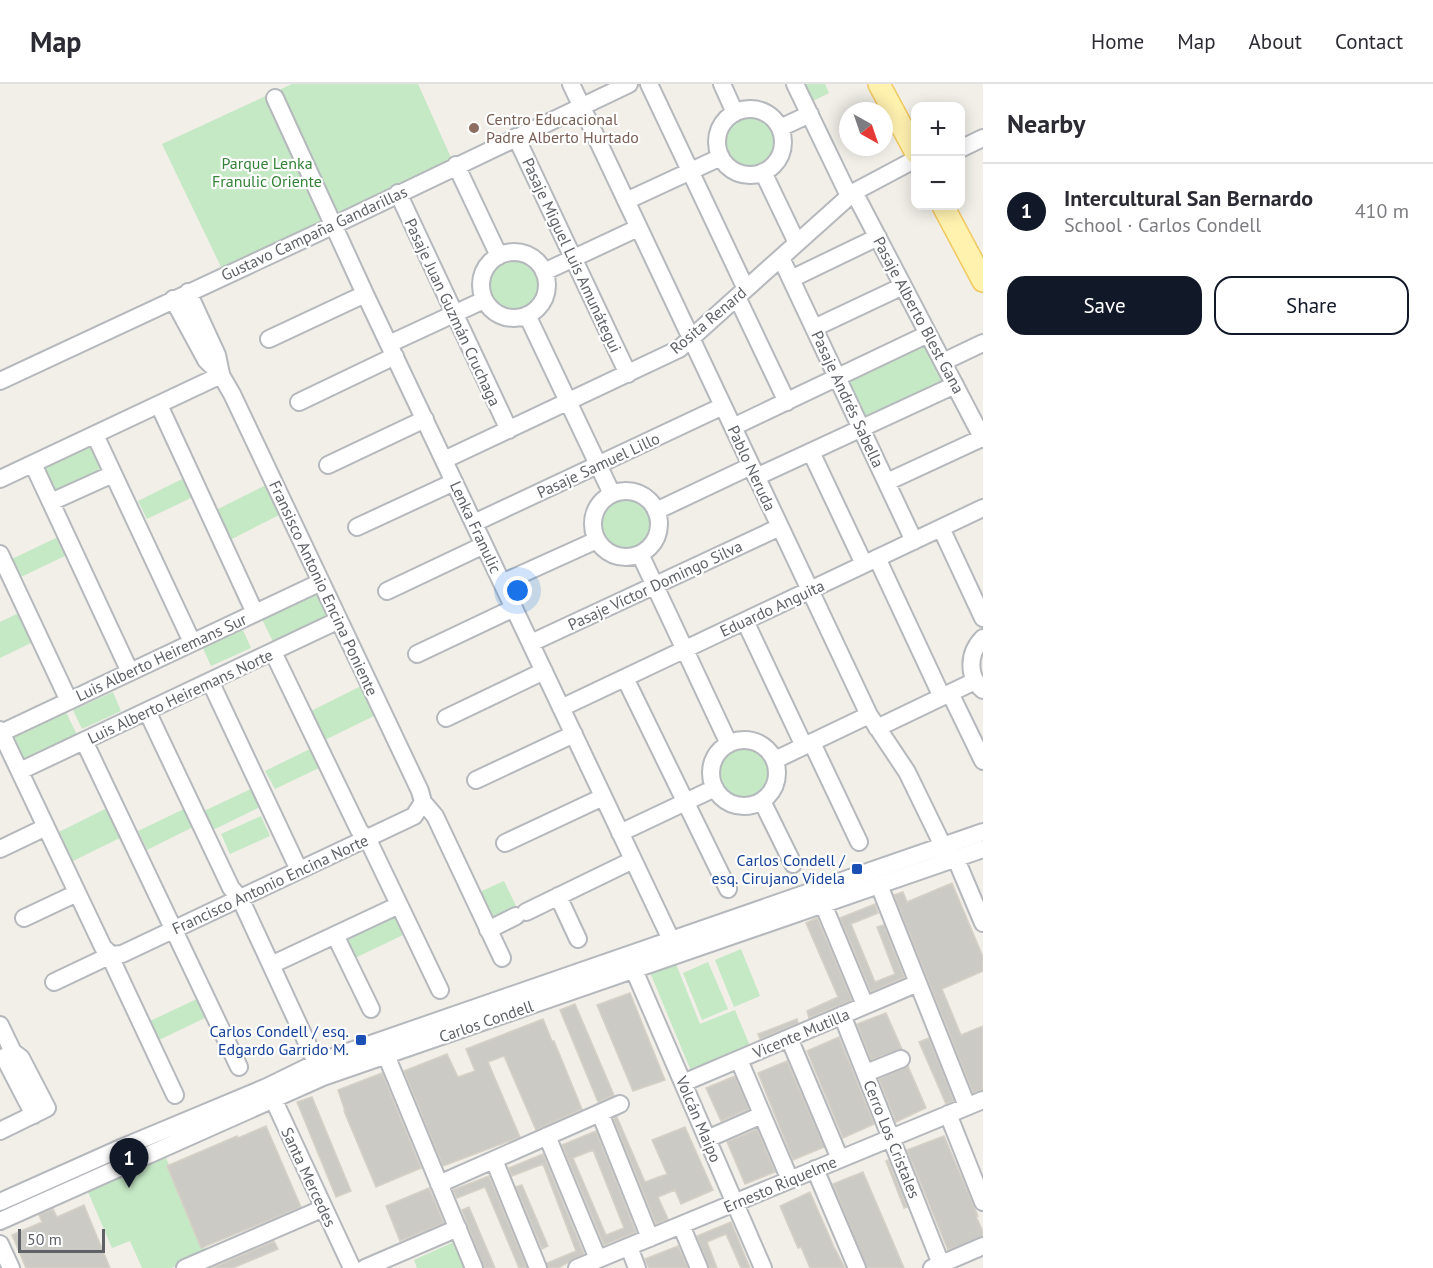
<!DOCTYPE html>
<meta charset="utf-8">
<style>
:root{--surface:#fff;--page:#f2f2f3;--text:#2b2b33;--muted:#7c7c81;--line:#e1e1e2;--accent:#111827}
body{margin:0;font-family:"PT Sans",sans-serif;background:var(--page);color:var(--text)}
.controls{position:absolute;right:18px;top:18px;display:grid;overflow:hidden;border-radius:12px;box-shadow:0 3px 15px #0003}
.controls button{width:54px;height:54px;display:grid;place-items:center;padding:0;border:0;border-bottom:2px solid var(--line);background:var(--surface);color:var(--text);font:30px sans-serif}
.compass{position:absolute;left:839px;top:18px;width:54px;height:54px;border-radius:50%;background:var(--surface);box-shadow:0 3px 15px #0003;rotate:140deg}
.scale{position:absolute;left:18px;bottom:15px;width:87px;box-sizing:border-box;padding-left:6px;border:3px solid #5f6368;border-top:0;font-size:16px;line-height:21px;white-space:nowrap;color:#5f6368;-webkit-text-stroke:4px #fff;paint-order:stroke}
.you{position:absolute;left:518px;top:507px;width:21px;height:21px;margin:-15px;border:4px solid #fff;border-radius:50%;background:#1a73e8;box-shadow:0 0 0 9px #1a73e833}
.badge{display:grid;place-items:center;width:39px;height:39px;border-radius:50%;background:var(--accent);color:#fff;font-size:20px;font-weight:700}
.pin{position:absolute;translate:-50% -50px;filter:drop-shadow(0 2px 3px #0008)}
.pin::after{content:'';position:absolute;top:32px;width:21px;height:18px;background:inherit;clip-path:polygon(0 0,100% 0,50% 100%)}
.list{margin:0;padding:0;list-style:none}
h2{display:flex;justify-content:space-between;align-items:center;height:78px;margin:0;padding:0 24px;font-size:26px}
h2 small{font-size:20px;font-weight:400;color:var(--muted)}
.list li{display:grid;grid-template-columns:39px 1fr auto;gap:18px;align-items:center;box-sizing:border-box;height:96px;padding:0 24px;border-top:2px solid var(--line)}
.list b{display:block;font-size:22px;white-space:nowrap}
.list p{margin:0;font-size:20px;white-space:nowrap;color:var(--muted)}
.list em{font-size:20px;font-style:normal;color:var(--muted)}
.actions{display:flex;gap:12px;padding:18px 24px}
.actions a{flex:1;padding:14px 0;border:2px solid var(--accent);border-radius:18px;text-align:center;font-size:21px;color:var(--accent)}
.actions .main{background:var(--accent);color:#fff}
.map{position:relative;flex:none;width:983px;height:1184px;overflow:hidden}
header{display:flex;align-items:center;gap:36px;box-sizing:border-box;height:84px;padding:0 30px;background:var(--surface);border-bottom:2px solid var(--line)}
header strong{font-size:28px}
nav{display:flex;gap:33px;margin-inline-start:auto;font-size:21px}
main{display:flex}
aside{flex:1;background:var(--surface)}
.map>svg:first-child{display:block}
.green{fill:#c5e8c5}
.building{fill:#cccac5;stroke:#d6d1c6;stroke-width:1.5;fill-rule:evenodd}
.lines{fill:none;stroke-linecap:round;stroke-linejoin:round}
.minor-casing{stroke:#b5b8bc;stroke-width:20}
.major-casing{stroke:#f2c960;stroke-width:24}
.minor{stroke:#fff;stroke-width:16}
.major{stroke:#fff2af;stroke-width:21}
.education-dot{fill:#8d6e63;stroke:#fff;stroke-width:2}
.transit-dot{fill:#1a4fb4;stroke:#fff;stroke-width:2}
.labels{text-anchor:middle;stroke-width:4.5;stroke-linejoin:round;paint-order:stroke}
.education-label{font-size:16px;fill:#785e54;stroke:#fff;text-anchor:start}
.park-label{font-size:16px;fill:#348238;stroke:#fff}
.street-label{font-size:16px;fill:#5f6368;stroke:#fff}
.transit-label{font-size:16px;fill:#164399;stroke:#fff;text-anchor:end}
</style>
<header>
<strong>Map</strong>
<nav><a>Home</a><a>Map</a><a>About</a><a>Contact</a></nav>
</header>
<main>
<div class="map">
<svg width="983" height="1184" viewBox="0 0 983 1184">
<rect width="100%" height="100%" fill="#f1efe8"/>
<path class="green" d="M292,0H418L453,78L222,185L162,60Z
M798,0H825L829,9L807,20Z
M721 58a29 29 0 1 1 58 0a29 29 0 1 1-58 0Z
M487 202a27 27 0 1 1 54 0a27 27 0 1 1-54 0Z
M926,255L946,297L864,335L844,294Z
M91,359L103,384L56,407L44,382Z
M186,393L195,412L147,435L138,417Z
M270,399L285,428L230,456L216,426Z
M598 439a27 27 0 1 1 54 0a27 27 0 1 1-54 0Z
M60,452L69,470L21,493L12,475Z
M316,506L330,535L275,562L261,533Z
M21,528L35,557L0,574V538Z
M242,544L251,564L211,582L202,562Z
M363,601L378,630L325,656L311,627Z
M113,608L121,627L82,645L73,626Z
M64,624L78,653L26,680L12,651Z
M717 689a27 27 0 1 1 54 0a27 27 0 1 1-54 0Z
M314,663L323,682L275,705L265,687Z
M253,704L262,722L213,746L204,727Z
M111,722L126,751L73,777L59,748Z
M186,724L195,742L147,766L138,747Z
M261,732L270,752L230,770L221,750Z
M504,797L519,828L489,841L475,810Z
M394,832L403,851L355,874L346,855Z
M741,865L760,912L734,923L715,876Z
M674,875L700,940L735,926L750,962L691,987L649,886Z
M708,878L728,925L702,936L683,889Z
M199,914L207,933L159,956L150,937Z
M163,1067L207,1168L171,1184H142L130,1157L112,1164L85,1101Z
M458,1156L470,1184H417L414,1176Z"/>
<path class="building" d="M952,799L983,873V887L942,905L961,951L983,942V1006L973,1009L894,811L903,808L907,818Z
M875,820L878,829L851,840L875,898L895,890L877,843L884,841L904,893L871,908L840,834Z
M817,834L852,916L809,934L807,927L838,913L806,839Z
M630,909L665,996L633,1007L597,921Z
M575,920L614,1011L598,1018L560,926Z
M886,929L902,965L871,976L857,940Z
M543,935L552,957H554L582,1025L536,1046L504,972L488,978L520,1053L443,1082L404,987L447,970L458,993L475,987L466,965Z
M797,935L798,939L760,955L758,950Z
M839,953L874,1040L843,1054L807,967Z
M929,954L954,1017L946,1020L919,958Z
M787,977L824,1063L793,1076L758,989Z
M908,982L926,1024L896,1038L879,995Z
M382,989L421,1084L376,1103L344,1027H345L338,1006Z
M735,992L749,1025L721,1037L706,1004Z
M312,1013L351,1107L336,1113L297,1018Z
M617,1033L645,1098L667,1090L652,1056L685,1043L713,1106L681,1120L675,1106L658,1113L668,1135L656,1140L613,1034Z
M266,1042L301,1123L201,1164L167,1082L237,1052L238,1054Z
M757,1045L775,1088L745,1100L727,1058Z
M596,1047L636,1148L604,1161L562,1061ZM593,1066L624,1144L606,1151L573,1074Z
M944,1052L978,1132H976L983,1148V1152L948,1166L907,1066Z
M543,1070L584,1170L558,1184H548L547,1179L576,1167L543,1080L512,1092L509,1084Z
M888,1076L907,1123L904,1124L886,1077Z
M863,1088L881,1130L904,1184H867L833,1100Z
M489,1092L527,1184H519L485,1103L457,1114L453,1106Z
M522,1101L548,1162L542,1165L516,1103Z
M429,1104L444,1139L400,1157L386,1122Z
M810,1108L834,1163L845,1184H810L801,1163L798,1164L780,1122Z
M84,1121L110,1184H26L12,1151L42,1138L39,1131L53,1125L57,1133Z
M469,1123L495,1184H484L462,1126Z
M731,1138L750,1184H741L726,1150L707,1158L717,1184H709L697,1152Z
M274,1157L278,1165L233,1184H212Z
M678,1162L688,1184H649L645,1175Z"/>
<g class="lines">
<defs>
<path id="minor" d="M571,0L869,631L907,688L943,762L956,775L983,839
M649,0L746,205
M722,0L735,29
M795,0L849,112
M275,14L365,210L675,864
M717 58a33 33 0 1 1 66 0a33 33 0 1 1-66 0Z
M780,44L810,30
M516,53L628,290
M960,65L983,54
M456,81L499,172
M763,88L797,159
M854,108L983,355
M398,109L509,346
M626,117L721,73
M481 201a33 33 0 1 1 66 0a33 33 0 1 1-66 0Z
M781,174L914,457
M544,188L638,144
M791,195L878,153
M188,208L217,271L221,290
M737,213L787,318
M173,215L206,276L221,291L232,310L420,707L423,718L435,732L502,874
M527,231L612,410
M814,244L903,202
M269,255L365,210
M389,260L484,216
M943,278L983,259
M0,297L326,145L629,0
M299,318L395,272
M159,321L255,529
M733,343L928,250
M95,351L192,558
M811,368L864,480
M444,376L679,265L854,108L916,75
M33,380L130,588
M328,381L425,335
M756,393L955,301
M0,395L221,291
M887,398L982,354
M593 440a33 33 0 1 1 66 0a33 33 0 1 1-66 0Z
M51,418L113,390
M656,427L751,382
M474,439L723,322
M357,443L454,398
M941,444L983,534
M0,470L69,617
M640,470L729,660
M877,474L942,613
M502,499L597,456
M387,507L484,461
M745,537L804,662
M983,554C968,569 967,592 983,606
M531,559L780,443
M273,568L359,746L371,762L440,906
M417,570L514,524
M625,594L728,805
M210,597L299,786
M950,609L983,677
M561,624L983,424
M147,627L231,804L240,814L320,987
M446,634L544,587
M877,644L975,597
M0,646L103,863L111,871
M1,649L321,498
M711 689a33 33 0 1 1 66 0a33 33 0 1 1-66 0Z
M84,657L239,983
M812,659L859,758
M775,676L869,631
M20,687L339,536
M476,696L574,650
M762,717L793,780
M620,749L715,704
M505,759L603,713
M0,765L46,743
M879,801L967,1022
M558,812L578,855
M823,820L865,921
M526,828L633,776
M24,834L77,809
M488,846L516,832
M335,851L371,925
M111,871L122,870L414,732L423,718
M111,871L114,881L175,1011
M271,881L399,821
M634,886L763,1184
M54,898L111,871
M842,931L941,1180
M0,941L13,968
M789,954L840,1075
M386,971L474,1184
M4,973L34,1031
M739,976L790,1096
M866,989L901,975
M683,999L918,899
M269,1006L352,1184
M600,1029L650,1154
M948,1030L983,1118
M0,1047L47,1024L21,974L13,968
M547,1052L598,1175
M707,1055L762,1031
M494,1076L538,1184
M815,1085L857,1184
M439,1100L620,1020
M0,1118L121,1064L267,1003L316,979L983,748
M0,1137L323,993L983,765
M681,1141L699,1184
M0,1160L11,1184
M629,1163L637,1184
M185,1184L324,1124
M365,1184L458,1144
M577,1184L983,1016
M932,1184L983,1162"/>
<path id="major" d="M879,0L916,69
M943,122L983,197"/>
</defs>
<use href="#minor" class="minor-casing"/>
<use href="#major" class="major-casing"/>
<use href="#minor" class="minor"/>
<use href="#major" class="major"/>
</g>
<circle class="education-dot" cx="474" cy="44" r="6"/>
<g class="transit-dot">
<rect x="851" y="779" width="12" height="12" rx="3"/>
<rect x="355" y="950" width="12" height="12" rx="3"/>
</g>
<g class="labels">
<g class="education-label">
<text x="486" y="41">Centro Educacional<tspan x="486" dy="18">Padre Alberto Hurtado</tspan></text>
</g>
<g class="park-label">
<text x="267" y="85">Parque Lenka<tspan x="267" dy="18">Franulic Oriente</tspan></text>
</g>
<g class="street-label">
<text transform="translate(314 149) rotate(-25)" y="6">Gustavo Campaña Gandarillas</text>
<text transform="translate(572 171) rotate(65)" y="6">Pasaje Miguel Luis Amunátegui</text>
<text transform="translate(453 228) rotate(65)" y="6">Pasaje Juan Guzmán Cruchaga</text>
<text transform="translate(919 231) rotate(62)" y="6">Pasaje Alberto Blest Gana</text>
<text transform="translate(708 236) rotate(-40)" y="6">Rosita Renard</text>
<text transform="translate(848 315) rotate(65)" y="6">Pasaje Andrés Sabella</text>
<text transform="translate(598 381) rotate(-25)" y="6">Pasaje Samuel Lillo</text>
<text transform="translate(752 384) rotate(65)" y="6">Pablo Neruda</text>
<text transform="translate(476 443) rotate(65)" y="6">Lenka Franulic</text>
<text transform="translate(655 501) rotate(-25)" y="6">Pasaje Víctor Domingo Silva</text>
<text transform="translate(324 504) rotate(65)" y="6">Fransisco Antonio Encina Poniente</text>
<text transform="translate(772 524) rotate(-25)" y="6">Eduardo Anguita</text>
<text transform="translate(161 573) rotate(-25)" y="6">Luis Alberto Heiremans Sur</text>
<text transform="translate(180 612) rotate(-25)" y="6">Luis Alberto Heiremans Norte</text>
<text transform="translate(270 800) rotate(-25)" y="6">Francisco Antonio Encina Norte</text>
<text transform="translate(486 937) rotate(-19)" y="6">Carlos Condell</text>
<text transform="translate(801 949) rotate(-23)" y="6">Vicente Mutilla</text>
<text transform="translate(699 1035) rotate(67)" y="6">Volcán Maipo</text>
<text transform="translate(892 1055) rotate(68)" y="6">Cerro Los Cristales</text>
<text transform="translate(309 1093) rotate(65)" y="6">Santa Mercedes</text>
<text transform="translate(780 1100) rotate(-23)" y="6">Ernesto Riquelme</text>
</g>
<g class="transit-label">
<text x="845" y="782">Carlos Condell /<tspan x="845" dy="18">esq. Cirujano Videla</tspan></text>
<text x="349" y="953">Carlos Condell / esq.<tspan x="349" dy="18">Edgardo Garrido M.</tspan></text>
</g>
</g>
</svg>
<div class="controls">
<button>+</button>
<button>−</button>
</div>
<svg class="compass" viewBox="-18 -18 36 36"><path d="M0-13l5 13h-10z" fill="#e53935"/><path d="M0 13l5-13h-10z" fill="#7c7c81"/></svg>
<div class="scale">50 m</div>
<div class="you"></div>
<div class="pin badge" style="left:129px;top:1104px">1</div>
</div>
<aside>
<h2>Nearby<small></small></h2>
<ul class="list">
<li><span class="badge">1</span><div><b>Intercultural San Bernardo</b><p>School · Carlos Condell</p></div><em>410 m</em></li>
</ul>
<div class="actions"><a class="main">Save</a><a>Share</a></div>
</aside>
</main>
